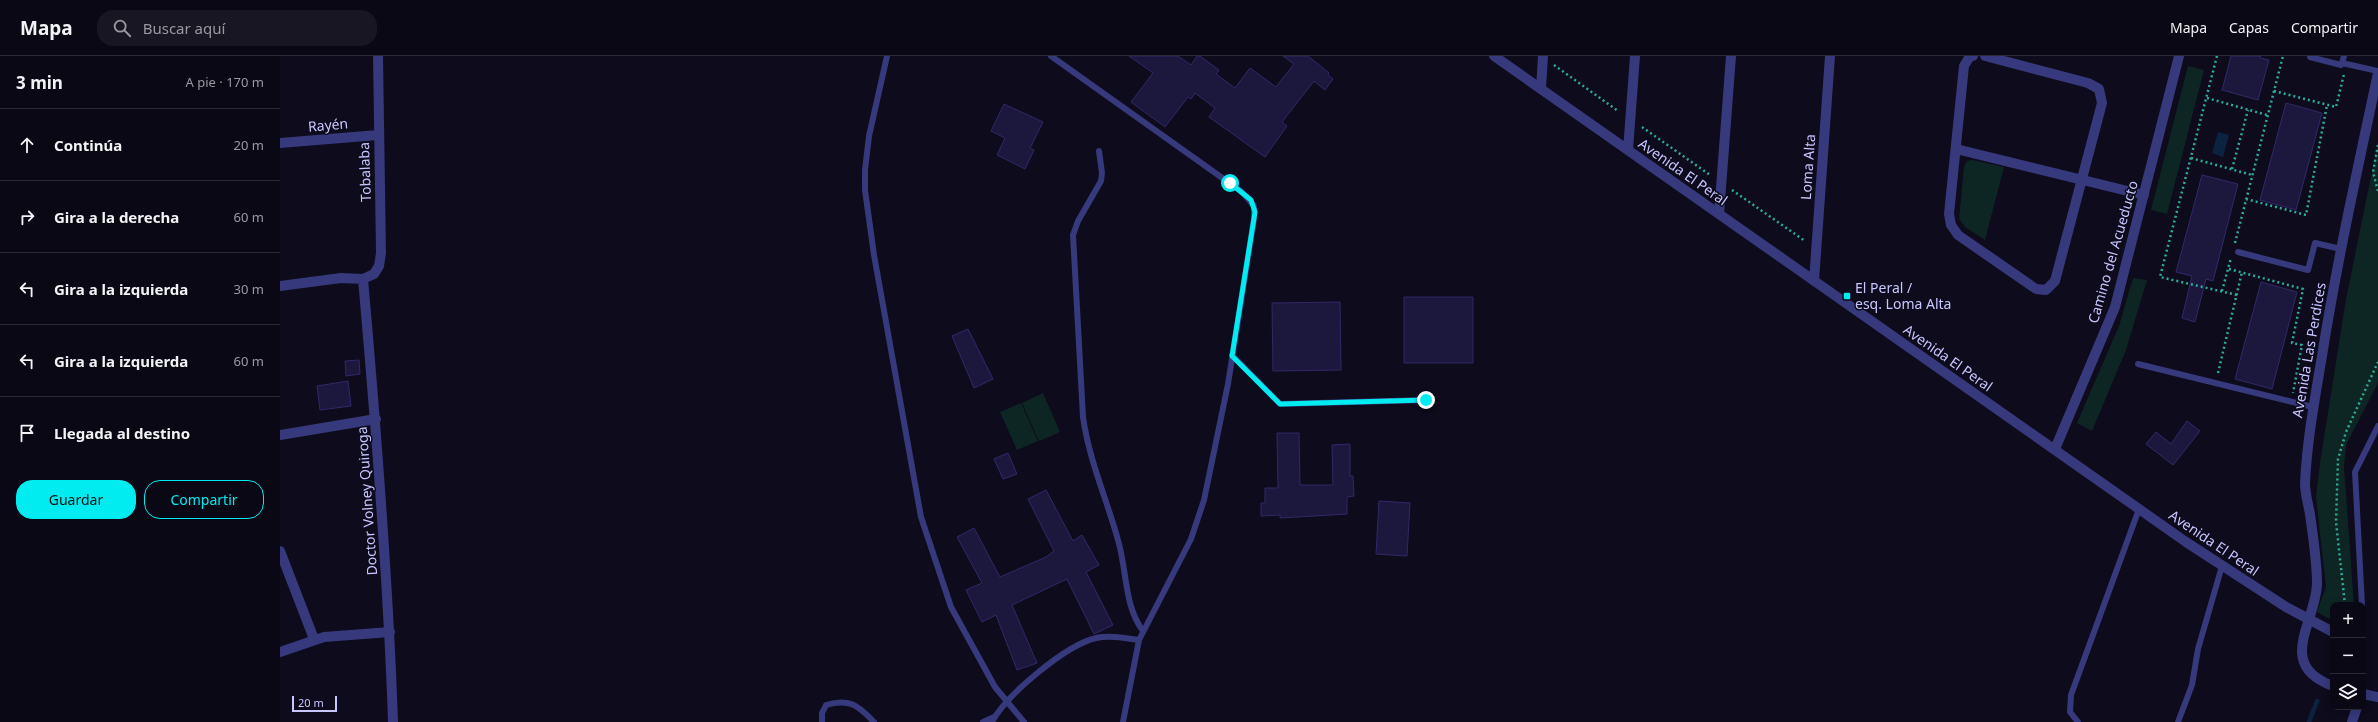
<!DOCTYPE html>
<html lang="es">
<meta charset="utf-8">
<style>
:root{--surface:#0a0815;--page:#181622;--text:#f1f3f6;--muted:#999aa0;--line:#2a2934;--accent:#00ecf1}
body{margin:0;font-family:"Noto Sans",sans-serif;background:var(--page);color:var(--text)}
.controls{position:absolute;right:12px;bottom:12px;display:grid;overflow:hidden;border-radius:8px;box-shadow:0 2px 10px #0003}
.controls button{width:36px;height:36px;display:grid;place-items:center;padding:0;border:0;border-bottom:1px solid var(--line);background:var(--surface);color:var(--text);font:20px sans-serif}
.scale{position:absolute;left:12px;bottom:10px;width:45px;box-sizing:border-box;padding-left:4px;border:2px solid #c8c6ff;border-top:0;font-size:11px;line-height:14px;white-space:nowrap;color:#c8c6ff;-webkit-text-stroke:3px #0d0b1c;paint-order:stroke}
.stop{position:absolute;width:12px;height:12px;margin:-9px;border:3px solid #00ecf1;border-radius:50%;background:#fff}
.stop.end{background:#00ecf1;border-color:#fff;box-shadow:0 1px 4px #0008}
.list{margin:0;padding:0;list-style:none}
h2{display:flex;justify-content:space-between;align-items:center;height:52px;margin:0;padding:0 16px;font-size:17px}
h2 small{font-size:13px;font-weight:400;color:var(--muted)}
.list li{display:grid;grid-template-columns:26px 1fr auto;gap:12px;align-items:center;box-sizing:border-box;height:72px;padding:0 16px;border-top:1px solid var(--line)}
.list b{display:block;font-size:15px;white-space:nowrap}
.list em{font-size:13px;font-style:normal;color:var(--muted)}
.actions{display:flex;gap:8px;padding:12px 16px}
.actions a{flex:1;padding:9px 0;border:1px solid var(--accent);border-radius:16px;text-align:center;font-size:14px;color:var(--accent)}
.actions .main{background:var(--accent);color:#111}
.icon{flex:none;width:22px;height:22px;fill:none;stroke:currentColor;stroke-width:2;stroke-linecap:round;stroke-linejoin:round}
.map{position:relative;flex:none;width:2098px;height:666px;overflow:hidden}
header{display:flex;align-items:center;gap:24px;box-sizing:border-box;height:56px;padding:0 20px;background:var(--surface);border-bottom:1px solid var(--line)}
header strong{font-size:19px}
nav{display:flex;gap:22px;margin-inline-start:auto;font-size:14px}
.search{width:280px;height:36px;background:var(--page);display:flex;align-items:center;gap:10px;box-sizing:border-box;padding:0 14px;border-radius:16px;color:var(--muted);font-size:15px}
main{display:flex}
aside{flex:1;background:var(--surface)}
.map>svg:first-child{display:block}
.green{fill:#0e2623}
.water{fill:#0b2340}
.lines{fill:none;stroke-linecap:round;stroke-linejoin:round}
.stream{stroke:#0b2340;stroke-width:4.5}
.building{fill:#1c173d;stroke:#312969}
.path{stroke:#2cad9b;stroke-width:2.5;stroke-dasharray:2 3;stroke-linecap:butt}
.service{stroke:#36397b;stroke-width:6}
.minor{stroke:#36397b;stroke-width:10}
.route{stroke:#00ecf1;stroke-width:5}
.poi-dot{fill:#00ecf1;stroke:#0d0b1c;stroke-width:1.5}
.labels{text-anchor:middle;stroke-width:3;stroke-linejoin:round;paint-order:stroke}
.street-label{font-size:14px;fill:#c8c6ff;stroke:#0d0b1c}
.poi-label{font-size:14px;fill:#c8c6ff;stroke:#0d0b1c;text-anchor:start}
</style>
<header>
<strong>Mapa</strong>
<div class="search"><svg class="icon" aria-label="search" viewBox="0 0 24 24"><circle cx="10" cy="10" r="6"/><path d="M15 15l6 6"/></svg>Buscar aquí</div>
<nav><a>Mapa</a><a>Capas</a><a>Compartir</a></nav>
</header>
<main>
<aside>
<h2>3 min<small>A pie · 170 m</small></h2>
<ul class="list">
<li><svg class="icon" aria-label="ahead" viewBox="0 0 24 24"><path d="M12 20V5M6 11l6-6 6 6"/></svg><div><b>Continúa</b></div><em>20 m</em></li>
<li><svg class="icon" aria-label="right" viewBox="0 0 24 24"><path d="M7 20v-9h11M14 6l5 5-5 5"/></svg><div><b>Gira a la derecha</b></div><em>60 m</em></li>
<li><svg class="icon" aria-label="left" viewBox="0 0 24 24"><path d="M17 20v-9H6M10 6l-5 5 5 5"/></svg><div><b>Gira a la izquierda</b></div><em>30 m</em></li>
<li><svg class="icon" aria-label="left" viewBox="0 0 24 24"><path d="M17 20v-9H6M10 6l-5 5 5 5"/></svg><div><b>Gira a la izquierda</b></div><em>60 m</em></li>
<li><svg class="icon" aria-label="arrive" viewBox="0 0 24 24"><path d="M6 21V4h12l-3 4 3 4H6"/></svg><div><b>Llegada al destino</b></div></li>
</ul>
<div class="actions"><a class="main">Guardar</a><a>Compartir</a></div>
</aside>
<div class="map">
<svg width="2098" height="666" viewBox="0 0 2098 666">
<rect width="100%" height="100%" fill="#0d0b1c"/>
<path class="green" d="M1908,10L1924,14L1887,158L1871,154Z
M2098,86V327L2066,389L2064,411L2074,549H2053V565L2037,556L2046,531L2036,441L2040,407L2066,243Z
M1693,104L1724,111L1705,184L1685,171L1679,163L1684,111L1687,105Z
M1853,222L1867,224L1846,294L1812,375L1797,367L1839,270Z
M763,337L780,376L759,385L742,347Z
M741,347L758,385L737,394L720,356Z"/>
<path class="water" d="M1938,76L1949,79L1943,101L1932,97Z"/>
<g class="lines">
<path class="stream" d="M2029,666L2037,645"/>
</g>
<path class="building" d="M849,0H898L911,9L917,0H920L939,14L936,18L955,32L970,12L996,31L1014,8L1003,0H1028L1049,17L1048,19L1053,23L1045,34L1034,25L1002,66L1007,70L985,101L929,61L935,52L915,37L911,43L908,41L885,71L851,46L873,17Z
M1951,0H1981L1980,2L1989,4L1978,44L1942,34Z
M2006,47L2042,57L2016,154L1980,144Z
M724,48L763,66L750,92L754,94L745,113L717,99L725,82L711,75Z
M1922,119L1958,128L1933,225L1926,223L1915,266L1902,262L1912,220L1896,216Z
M1981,226L2017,236L1992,333L1955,323Z
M1124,241H1193V307H1124Z
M1060,246L1061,314L993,315L992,247Z
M688,273L713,323L694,332L672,280Z
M79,304L80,318L66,320L65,305Z
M68,325L71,350L40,354L37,330Z
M1907,365L1920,375L1893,409L1866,388L1876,376L1891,388Z
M997,377H1019L1020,429H1053L1052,389L1070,388V420H1073L1074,440L1067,441V458L1000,462V459L981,460V447H985V432H998Z
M728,397L737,418L723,423L714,403Z
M766,434L793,485L802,479L819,509L806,516L833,569L814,578L787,523L732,549L757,607L737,614L716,559L702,566L686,534L702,527L677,481L694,472L720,521L766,501L774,495L748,443Z
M1099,445L1130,447L1127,500L1096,498Z"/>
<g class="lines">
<path class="path" d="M1937,0L1880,221L1957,239
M1274,9L1338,55
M1994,35L2056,51L2064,18
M1927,42L1987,59
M1362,71L1430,119
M2098,89L2093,116L2098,135
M1911,102L1972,119
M1952,113L1968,54
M1452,134L1525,185
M1966,143L2026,159L2047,49
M1955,187L2003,0
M1949,213L2023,233L2012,287L2022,289L2013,337
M1942,235L1951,202
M1938,317L1962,216
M2065,549L2056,466L2058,403L2066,376L2098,306"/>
<path class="service" d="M607,0L589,80L585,114V134L594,199L641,461L671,551L715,631L744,666
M771,0L962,136L974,150V163L948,328L924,444L911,483L859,584L843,666
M2064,0L2062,7L2098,15
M2030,1L2061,9
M819,95L822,117L821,125L798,165L793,179L803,361C809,404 827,444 838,484C847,514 844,550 863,575
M1958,196L2028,214L2035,187L2061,193
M952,299L1000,348L1146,344
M1858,308L2033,351
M2082,549L2075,416L2098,370
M2083,561V570
M542,666V657L546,649C569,642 578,649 594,666
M703,666L714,661
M712,666C726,639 786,589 816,582C830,579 845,582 859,584
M1798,666L1790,656L1791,639L1859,453
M1898,666L1912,629L1918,593L1942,510"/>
<path class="minor" d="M1214,0L1906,486L2006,551L2053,576
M1693,0H1690L1684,10L1669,158L1671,169L1678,179L1756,233L1766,234L1775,225L1822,47L1819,33L1808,27L1705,0
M1261,33L1263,0
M0,87L98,79
M1676,93L1864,139
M1348,94L1355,0
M1439,158L1451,0
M83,223C96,370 108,518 113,666
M1534,225L1550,0
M0,230L61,222L83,223L94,218L99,210L101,197L98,0
M0,379L96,363
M1775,393L1835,251L1899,0
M0,495L34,583
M0,596L44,581L110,576
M2053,630C1995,609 2036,566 2037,528C2037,505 2033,481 2030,458C2028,448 2025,437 2025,427C2027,384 2035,342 2042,300C2057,205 2078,111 2098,17
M2083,638L2098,641
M2072,666L2077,651"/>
</g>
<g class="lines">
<path class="route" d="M950,127L971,144L975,156L952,300L1000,348L1146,344"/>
</g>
<rect class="poi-dot" x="1563" y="236" width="8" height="8" rx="2"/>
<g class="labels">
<g class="street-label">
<text transform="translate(48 69) rotate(-5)" y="5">Rayén</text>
<text transform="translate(1528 111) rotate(-86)" y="5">Loma Alta</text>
<text transform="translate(85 116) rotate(-92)" y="5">Tobalaba</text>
<text transform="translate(1403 116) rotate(35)" y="5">Avenida El Peral</text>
<text transform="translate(1833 196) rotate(-74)" y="5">Camino del Acueducto</text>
<text transform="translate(2029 294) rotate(-80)" y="5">Avenida Las Perdices</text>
<text transform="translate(1668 302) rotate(35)" y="5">Avenida El Peral</text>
<text transform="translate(87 445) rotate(-94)" y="5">Doctor Volney Quiroga</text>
<text transform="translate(1934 487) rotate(34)" y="5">Avenida El Peral</text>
</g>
<g class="poi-label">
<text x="1575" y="237">El Peral /<tspan x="1575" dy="16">esq. Loma Alta</tspan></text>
</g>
</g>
</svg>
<div class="controls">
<button>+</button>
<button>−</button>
<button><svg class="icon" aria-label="layers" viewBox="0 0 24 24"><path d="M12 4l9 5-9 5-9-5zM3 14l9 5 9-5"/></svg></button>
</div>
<div class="scale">20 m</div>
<div class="stop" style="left:950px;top:127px"></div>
<div class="stop end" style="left:1146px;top:344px"></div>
</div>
</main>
